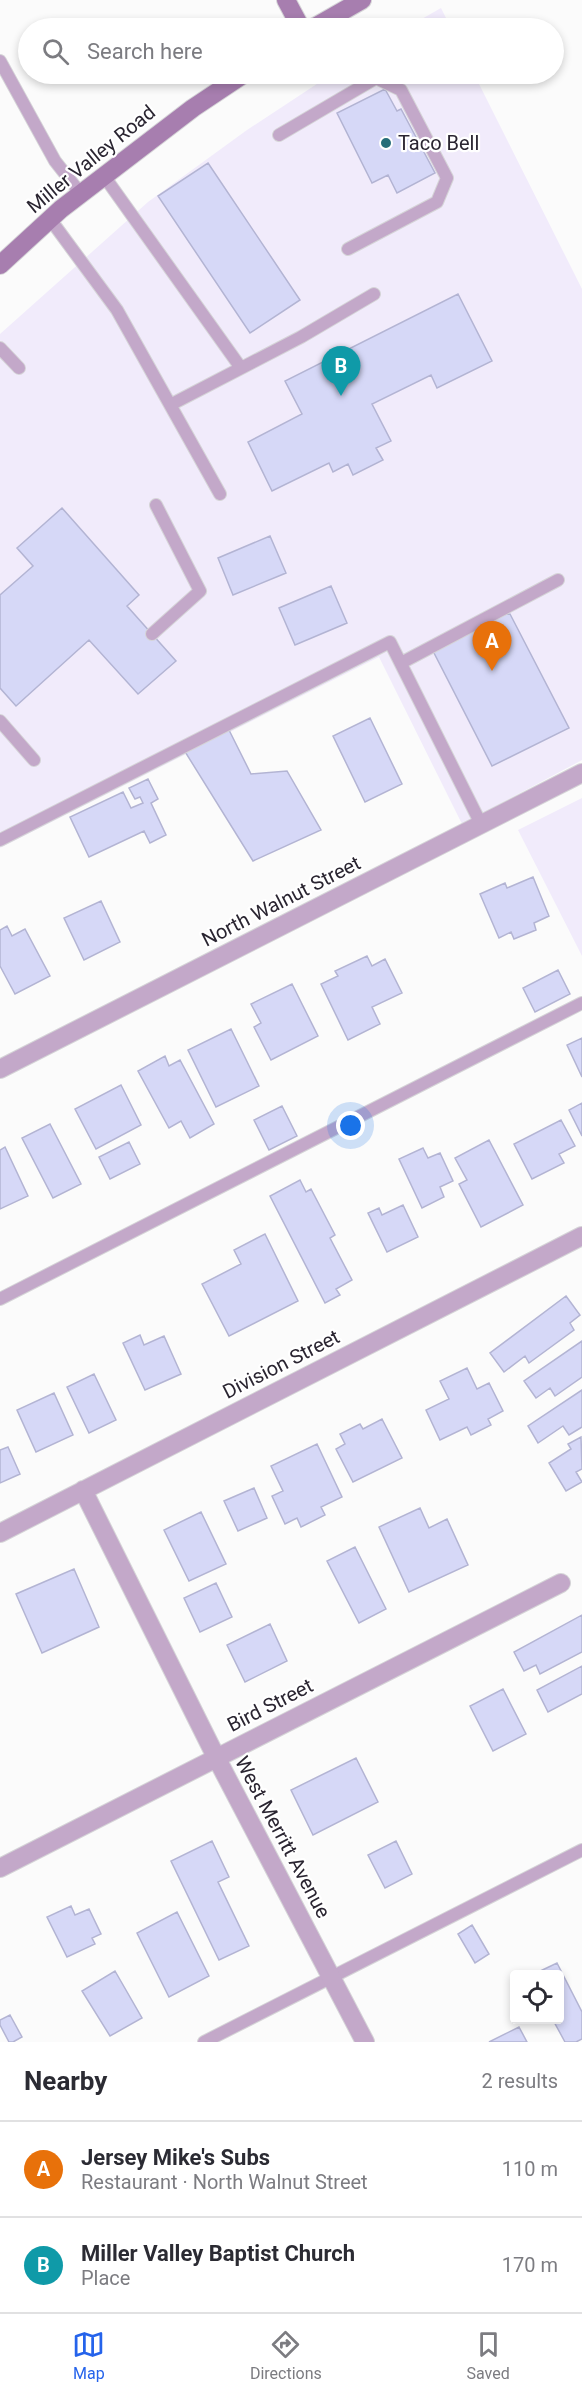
<!DOCTYPE html>
<meta charset="utf-8">
<style>
:root{--surface:#fff;--page:#f7f7f7;--text:#2b2b33;--muted:#7c7c81;--line:#e1e1e2;--accent:#2563eb}
body{margin:0;font-family:Roboto,sans-serif;background:var(--page);color:var(--text)}
.controls{position:absolute;right:18px;bottom:18px;display:grid;overflow:hidden;border-radius:6px;box-shadow:0 3px 9px #0003}
.controls button{width:54px;height:54px;display:grid;place-items:center;padding:0;border:0;border-bottom:2px solid var(--line);background:var(--surface);color:var(--text);font:30px sans-serif}
.you{position:absolute;left:351px;top:1126px;width:21px;height:21px;margin:-15px;border:4px solid #fff;border-radius:50%;background:#1a73e8;box-shadow:0 0 0 9px #1a73e833}
.badge{display:grid;place-items:center;width:39px;height:39px;border-radius:50%;background:var(--accent);color:#fff;font-size:20px;font-weight:700}
.pin{position:absolute;translate:-50% -50px;filter:drop-shadow(0 2px 3px #0008)}
.pin::after{content:'';position:absolute;top:32px;width:21px;height:18px;background:inherit;clip-path:polygon(0 0,100% 0,50% 100%)}
.list{margin:0;padding:0;list-style:none}
h2{display:flex;justify-content:space-between;align-items:center;height:78px;margin:0;padding:0 24px;font-size:26px}
h2 small{font-size:20px;font-weight:400;color:var(--muted)}
.list li{display:grid;grid-template-columns:39px 1fr auto;gap:18px;align-items:center;box-sizing:border-box;height:96px;padding:0 24px;border-top:2px solid var(--line)}
.list b{display:block;font-size:22px;white-space:nowrap}
.list p{margin:0;font-size:20px;white-space:nowrap;color:var(--muted)}
.list em{font-size:20px;font-style:normal;color:var(--muted)}
.icon{flex:none;width:33px;height:33px;fill:none;stroke:currentColor;stroke-width:2;stroke-linecap:round;stroke-linejoin:round}
.map{position:relative;flex:none;width:582px;height:2042px;overflow:hidden}
.search{position:absolute;background:var(--surface);box-shadow:0 3px 9px #0003;left:18px;right:18px;top:18px;height:66px;display:flex;align-items:center;gap:15px;box-sizing:border-box;padding:0 21px;border-radius:33px;color:var(--muted);font-size:22px}
.sheet{height:270px;background:var(--surface)}
nav{display:flex;justify-content:space-around;align-items:center;box-sizing:border-box;height:84px;border-top:2px solid var(--line);background:var(--surface);font-size:16px;color:var(--muted)}
nav a{display:grid;justify-items:center;gap:3px}
nav .on{color:var(--accent)}
.map>svg:first-child{display:block}
.built{fill:#f1ebfb}
.building{fill:#d6d8f7;stroke:#b3b4d3;stroke-width:1.5}
.lines{fill:none;stroke-linecap:round;stroke-linejoin:round}
.lane-casing{stroke:#d5d4d7;stroke-width:14}
.street-casing{stroke:#d5d4d7;stroke-width:20}
.secondary-casing{stroke:#d5d4d7;stroke-width:20}
.lane{stroke:#c3a8c9;stroke-width:12}
.street{stroke:#c3a8c9;stroke-width:18}
.secondary{stroke:#a77eaf;stroke-width:18}
.poi-dot{fill:#256d79;stroke:#fff;stroke-width:2}
.labels{text-anchor:middle;stroke-width:4.5;stroke-linejoin:round;paint-order:stroke}
.poi-label{font-size:20px;fill:#2a2531;stroke:#fff;text-anchor:start}
.street-label{font-size:20px;fill:#2a2531;stroke:#fff}
</style>
<div class="map">
<svg width="582" height="2042" viewBox="0 0 582 2042">
<rect width="100%" height="100%" fill="#fbfbfb"/>
<path class="built" d="M441,8L451,28H406Z
M332,74H474L582,289V760L462,824L379,657L0,848V334L148,202L247,130Z
M582,798V956L518,830Z"/>
<path class="building" d="M385,89L397,111L401,109L435,173L397,193L388,175L372,183L337,113Z
M208,163L300,300L250,333L158,196Z
M458,294L492,361L437,388L431,375L372,404L391,441L376,448L383,460L353,475L348,464L333,472L329,463L272,491L248,442L302,414L285,381Z
M62,508L139,595L127,606L176,661L138,694L89,640L16,706L0,688V595L33,566L17,548Z
M270,536L286,573L233,595L218,558Z
M331,586L347,623L295,645L279,608Z
M510,614L569,728L492,766L432,649L496,615Z
M370,718L402,784L365,802L333,736Z
M226,724L251,774L287,771L321,830L253,861L184,750Z
M148,779L158,799L151,803L166,835L150,843L144,831L89,857L70,817L123,792L131,808L143,803L140,797L135,799L129,788Z
M533,877L549,916L534,923L536,930L514,939L511,932L499,938L480,894L505,883L507,888Z
M101,901L120,942L84,960L64,918Z
M7,926L12,936L25,929L50,976L15,994L0,966V930Z
M367,956L372,966L385,959L402,993L372,1007L380,1024L348,1040L321,984L338,976L335,971Z
M558,970L570,994L535,1012L523,988Z
M292,984L318,1036L271,1060L254,1027L261,1023L251,1004Z
M231,1029L259,1086L216,1107L188,1050Z
M582,1038V1077L567,1045Z
M165,1056L169,1066L180,1060L214,1124L190,1138L181,1121L169,1128L138,1071Z
M121,1085L141,1125L96,1149L75,1109Z
M582,1103V1136L569,1110Z
M282,1106L297,1136L269,1150L254,1120Z
M561,1120L575,1146L559,1154L564,1163L532,1179L514,1144Z
M50,1124L81,1184L53,1198L22,1138Z
M489,1140L523,1205L481,1227L459,1184L467,1180L455,1158Z
M129,1142L140,1164L110,1179L99,1157Z
M5,1147L28,1196L0,1209V1150Z
M423,1148L428,1158L440,1153L453,1181L440,1187L444,1197L422,1208L399,1159Z
M300,1180L306,1192L311,1189L335,1235L330,1238L352,1280L336,1289L340,1295L325,1303L270,1196Z
M403,1205L418,1237L387,1252L368,1213L379,1208L382,1215Z
M265,1234L298,1301L229,1336L202,1284L241,1264L234,1250Z
M566,1296L580,1315L570,1323L574,1330L529,1363L525,1356L504,1372L490,1353Z
M140,1335L144,1345L164,1336L181,1374L145,1390L123,1343Z
M582,1341V1377L555,1396L550,1388L536,1398L524,1381Z
M467,1368L477,1389L489,1383L503,1411L488,1419L491,1425L471,1435L467,1427L440,1440L426,1410L449,1399L440,1381Z
M94,1374L116,1420L89,1433L67,1387Z
M582,1390V1427L569,1435L563,1426L538,1443L528,1426Z
M54,1393L73,1435L36,1452L17,1410Z
M382,1419L402,1458L353,1482L336,1449L345,1444L340,1434L360,1424L363,1429Z
M581,1437L582,1469L576,1472L582,1482L566,1491L549,1463L571,1449L568,1444Z
M317,1444L342,1497L321,1507L325,1515L301,1527L297,1518L285,1524L272,1496L283,1491L271,1466Z
M8,1447L20,1474L0,1483V1450Z
M254,1488L267,1518L238,1531L224,1501Z
M420,1508L429,1528L447,1519L468,1565L409,1592L379,1527Z
M201,1512L226,1564L189,1581L164,1530Z
M355,1547L386,1609L359,1623L327,1561Z
M74,1569L99,1627L42,1653L16,1594Z
M216,1583L232,1617L200,1632L184,1598Z
M582,1615V1652L540,1674L536,1665L524,1671L514,1652Z
M270,1624L287,1661L245,1682L227,1645Z
M582,1666V1694L548,1712L537,1690Z
M503,1689L526,1734L493,1751L470,1706Z
M356,1758L378,1802L313,1835L291,1790Z
M212,1841L229,1877L218,1882L249,1946L219,1960L171,1861Z
M396,1841L412,1874L385,1888L368,1855Z
M71,1906L75,1915L89,1909L101,1934L92,1938L95,1944L67,1957L47,1917Z
M177,1912L209,1976L169,1997L137,1933Z
M472,1925L489,1954L475,1963L458,1934Z
M557,1963L582,2012V2039L576,2042H565L553,2020H560V1974H534Z
M115,1971L142,2018L110,2036L82,1991Z
M10,2015L22,2037L13,2042H9L0,2025V2020Z
M519,2027L527,2042H489Z"/>
<g class="lines">
<defs>
<path id="lane" d="M0,61L55,161L81,194
M279,135L376,78L401,90L447,178L437,202L348,249
M104,176L241,368
M50,219L117,310L220,494
M0,348L19,368
M172,404L301,337L374,294
M152,634L200,591L156,505
M401,663L558,580
M0,721L34,760
M0,840L390,642L481,824
M0,1299L582,1003
M204,2042L582,1850"/>
<path id="street" d="M0,1069L582,773
M83,1490L216,1757L365,2042
M0,1533L582,1236
M0,1868L561,1583"/>
<path id="secondary" d="M286,0L301,28
M313,28L362,0
M0,265L61,209L193,108L244,74"/>
</defs>
<use href="#lane" class="lane-casing"/>
<use href="#street" class="street-casing"/>
<use href="#secondary" class="secondary-casing"/>
<use href="#lane" class="lane"/>
<use href="#street" class="street"/>
<use href="#secondary" class="secondary"/>
</g>
<circle class="poi-dot" cx="386" cy="143" r="6"/>
<g class="labels">
<g class="poi-label">
<text x="398" y="150">Taco Bell</text>
</g>
<g class="street-label">
<text transform="translate(91 159) rotate(-39)" y="7">Miller Valley Road</text>
<text transform="translate(281 901) rotate(-27)" y="7">North Walnut Street</text>
<text transform="translate(281 1364) rotate(-27)" y="7">Division Street</text>
<text transform="translate(270 1705) rotate(-27)" y="7">Bird Street</text>
<text transform="translate(283 1837) rotate(62)" y="7">West Merritt Avenue</text>
</g>
</g>
</svg>
<div class="controls">
<button><svg class="icon" aria-label="locate" viewBox="0 0 24 24"><circle cx="12" cy="12" r="6"/><path d="M12 2v4M12 18v4M2 12h4M18 12h4"/></svg></button>
</div>
<div class="you"></div>
<div class="pin badge" style="left:492px;top:671px;background:#e8710a">A</div>
<div class="pin badge" style="left:341px;top:396px;background:#0f9aa8">B</div>
<div class="search"><svg class="icon" aria-label="search" viewBox="0 0 24 24"><circle cx="10" cy="10" r="6"/><path d="M15 15l6 6"/></svg>Search here</div>
</div>
<section class="sheet">
<h2>Nearby<small>2 results</small></h2>
<ul class="list">
<li><span class="badge" style="background:#e8710a">A</span><div><b>Jersey Mike's Subs</b><p>Restaurant · North Walnut Street</p></div><em>110 m</em></li>
<li><span class="badge" style="background:#0f9aa8">B</span><div><b>Miller Valley Baptist Church</b><p>Place</p></div><em>170 m</em></li>
</ul>
</section>
<nav>
<a class="on"><svg class="icon" aria-label="map" viewBox="0 0 24 24"><path d="M3 6l6-2 6 2 6-2v14l-6 2-6-2-6 2zM9 4v14M15 6v14"/></svg>Map</a>
<a><svg class="icon" aria-label="directions" viewBox="0 0 24 24"><path d="M12 3l9 9-9 9-9-9zM9 14v-3h6M13 9l2 2-2 2"/></svg>Directions</a>
<a><svg class="icon" aria-label="saved" viewBox="0 0 24 24"><path d="M7 4h10v16l-5-4-5 4z"/></svg>Saved</a>
</nav>
